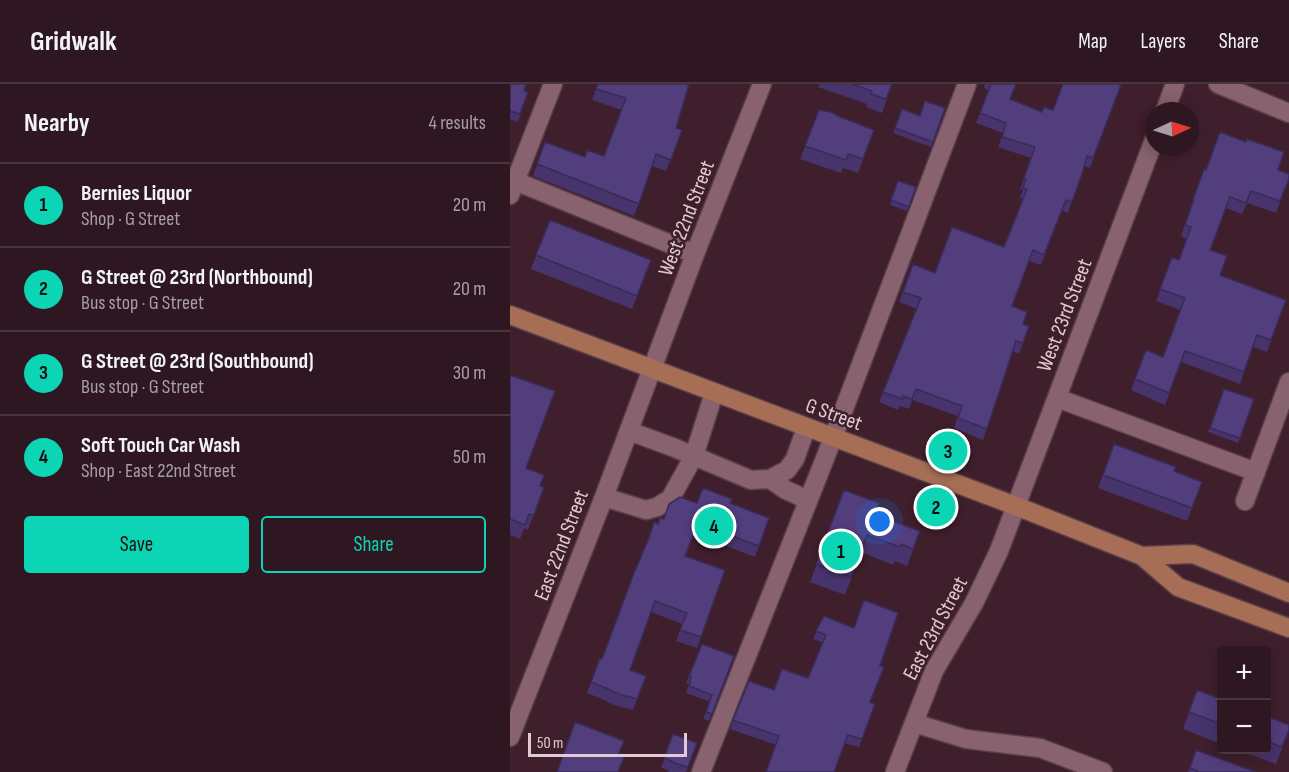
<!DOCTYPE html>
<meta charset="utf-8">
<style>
:root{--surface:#2f1721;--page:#37202a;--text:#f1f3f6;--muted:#a79fa5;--line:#4a363f;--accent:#0cd5b5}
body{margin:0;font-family:"Sofia Sans Condensed",sans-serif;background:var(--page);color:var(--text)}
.controls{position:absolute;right:18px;bottom:18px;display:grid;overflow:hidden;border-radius:6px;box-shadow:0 3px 15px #0003}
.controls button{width:54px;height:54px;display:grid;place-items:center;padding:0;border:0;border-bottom:2px solid var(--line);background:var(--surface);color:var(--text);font:30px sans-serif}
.compass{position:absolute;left:635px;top:18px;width:54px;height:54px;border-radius:50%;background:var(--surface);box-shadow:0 3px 15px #0003;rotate:86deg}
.scale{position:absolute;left:18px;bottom:15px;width:159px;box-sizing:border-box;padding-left:6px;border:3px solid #e1cbd2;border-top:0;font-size:16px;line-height:21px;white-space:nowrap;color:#e1cbd2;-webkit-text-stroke:4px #3f1f2c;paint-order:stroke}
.you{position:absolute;left:370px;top:438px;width:21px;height:21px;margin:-15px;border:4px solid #fff;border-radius:50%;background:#1a73e8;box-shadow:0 0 0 9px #1a73e833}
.badge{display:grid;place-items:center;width:39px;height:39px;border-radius:50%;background:var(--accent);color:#111;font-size:20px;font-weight:700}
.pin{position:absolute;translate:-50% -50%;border:3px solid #fff;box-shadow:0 2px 6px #0006}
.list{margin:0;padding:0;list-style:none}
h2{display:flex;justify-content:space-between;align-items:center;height:78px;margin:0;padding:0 24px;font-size:26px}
h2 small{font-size:20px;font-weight:400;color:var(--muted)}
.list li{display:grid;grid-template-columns:39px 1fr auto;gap:18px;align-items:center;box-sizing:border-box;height:84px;padding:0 24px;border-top:2px solid var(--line)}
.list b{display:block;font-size:22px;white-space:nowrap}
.list p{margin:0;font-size:20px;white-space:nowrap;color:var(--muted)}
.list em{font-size:20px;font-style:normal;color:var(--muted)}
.actions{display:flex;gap:12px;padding:18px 24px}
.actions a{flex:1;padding:14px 0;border:2px solid var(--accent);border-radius:6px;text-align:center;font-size:21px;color:var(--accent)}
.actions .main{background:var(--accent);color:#111}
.map{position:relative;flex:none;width:779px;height:688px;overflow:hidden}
header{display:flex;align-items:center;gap:36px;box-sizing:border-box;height:84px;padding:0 30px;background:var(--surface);border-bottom:2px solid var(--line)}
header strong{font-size:28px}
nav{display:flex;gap:33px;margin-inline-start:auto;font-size:21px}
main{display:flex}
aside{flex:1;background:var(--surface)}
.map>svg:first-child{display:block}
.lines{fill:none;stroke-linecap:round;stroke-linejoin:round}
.minor-casing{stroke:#5a3e49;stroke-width:21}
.major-casing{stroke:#5a3e49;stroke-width:21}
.minor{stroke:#88626f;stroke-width:18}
.major{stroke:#a56e55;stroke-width:18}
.wall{fill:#47346c}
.building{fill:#523d7d;stroke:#392b58;stroke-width:1.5}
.labels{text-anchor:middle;stroke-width:5;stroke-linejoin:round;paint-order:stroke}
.street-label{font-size:21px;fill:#e1cbd2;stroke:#3f1f2c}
</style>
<header>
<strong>Gridwalk</strong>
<nav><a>Map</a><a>Layers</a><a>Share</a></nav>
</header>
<main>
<aside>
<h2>Nearby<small>4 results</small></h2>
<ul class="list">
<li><span class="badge">1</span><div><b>Bernies Liquor</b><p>Shop · G Street</p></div><em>20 m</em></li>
<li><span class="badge">2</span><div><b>G Street @ 23rd (Northbound)</b><p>Bus stop · G Street</p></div><em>20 m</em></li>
<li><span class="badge">3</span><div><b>G Street @ 23rd (Southbound)</b><p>Bus stop · G Street</p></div><em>30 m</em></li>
<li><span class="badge">4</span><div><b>Soft Touch Car Wash</b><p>Shop · East 22nd Street</p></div><em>50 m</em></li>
</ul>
<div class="actions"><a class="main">Save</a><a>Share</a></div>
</aside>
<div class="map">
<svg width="779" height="688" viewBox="0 0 779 688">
<rect width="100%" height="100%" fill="#3f1f2c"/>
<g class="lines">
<defs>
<path id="minor" d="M708,0L779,29
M655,27L665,0
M5,97L185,170
M0,111L43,0
M547,314L746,388
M119,347L165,364L241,396L260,395L277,386L285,375L296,344
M260,395L276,406L298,416
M94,413L136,426L147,423L160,415L184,372L204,309
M735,417L779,298
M404,639L456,655L530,664L593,688
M0,653L94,413L185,170L252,0
M191,688L323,354L457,0
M385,688L424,587L464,519L489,467L644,56"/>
<path id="major" d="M0,231L506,422L632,472L668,503L779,544
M632,472L683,470L779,509"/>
</defs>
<use href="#minor" class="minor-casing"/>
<use href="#major" class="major-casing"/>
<use href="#minor" class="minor"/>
<use href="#major" class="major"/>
</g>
<path class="wall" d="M0,0L18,8L8,38L0,35Z
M88,0H179L166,44L172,46L156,87L142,82L124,132L23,92L35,58L75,73L94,72L112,26L82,16Z
M310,0H382L372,29L356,23L357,20L308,3Z
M475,0H506L500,15L532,28L543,26L611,1L580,84L574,82L558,129L552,126L531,181L519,177L502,222L513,240L519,242L509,270L503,267L473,356L444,344L448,332L402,316L399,325L390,322L388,326L369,318L407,225L389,218L403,180L425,189L494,163L513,115L510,114L513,106L510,105L521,74L488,63L493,49L466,39L479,6L474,4Z
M435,24L421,63L383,49L392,25L410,32Z
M309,26L364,46L348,89L333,84L331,89L290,75Z
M736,58L768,86L779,95L766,129L737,119L732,130L716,124L701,166L710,191L776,216L757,268L743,263L730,300L671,278L655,321L621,306L636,266L653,273L670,226L646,217L662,173L669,176L676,155L671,152L694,85L696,86Z
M388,97L406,103L397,127L380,121Z
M40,136L141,176L122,225L21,185Z
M0,291L16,384L30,402L34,403L18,446L14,444L10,455L0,451Z
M714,305L744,315L728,359L698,348Z
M604,360L664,387L692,398L677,437L588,404Z
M334,406L365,431L410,447L397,482L385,477L383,481L351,468L335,511L300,498Z
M187,419H220L259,434L245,473L184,450L176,472L191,553L187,564L166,557L172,540L141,528L120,586L136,592L123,626L113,623V624L97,618V617L77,609L90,574L92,575L136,461L144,438L148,440L154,435Z
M314,532L370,582L360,618L365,620L349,663L334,659L266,661L220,645L239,597L264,606L298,594L313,559L303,555Z
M192,560L224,572L199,637L193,635L200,618L176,609L179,600L176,599Z
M687,606L711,615V660L673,645Z
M756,632L779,646L766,680L727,666H756Z
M163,650L178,683L176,688H158V686L151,684Z
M686,666L746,688H678Z"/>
<path class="building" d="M0,0H16L14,7L18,8L10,30L0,27Z
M88,0H179L166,44L172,46L161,76L146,70L129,120L27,80L35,58L75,73L77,66L94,72L116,14L86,5Z
M342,0H382L376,15L361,10L362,7Z
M481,0H506L500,15L532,28L534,23L543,26L553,0H608L611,1L583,74L577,72L573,87L562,118L556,116L534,171L523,166L502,222L517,228L513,240L519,242L513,259L506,257L477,345L448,334L452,322L406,305L402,315L393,312L392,315L373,308L411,214L393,208L403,180L425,189L442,143L494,163L517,105L513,104L516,95L514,94L525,63L492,53L496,39L470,29Z
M415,17L435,24L423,58L385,44L392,25L410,32Z
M309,26L321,28L328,32L364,46L353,75L338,70L336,76L295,62Z
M710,48L736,58L737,55L774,68L768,86L779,90V95L770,117L741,107L736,119L720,113L700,166L717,172L710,191L776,216L761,256L747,251L734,288L675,267L659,309L625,295L636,266L653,273L675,214L650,205L662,173L669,176L681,143L675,141L684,115H683L694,85L696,86Z
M388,97L406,103L399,123L381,116Z
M40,136L141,176L127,212L26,171Z
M0,291L45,307L16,384L34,391L30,402L34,403L24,431L19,430L15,441L0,435Z
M714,305L744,315L730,354L700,344Z
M604,360L666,383L664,387L692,398L682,424L593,391Z
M193,404L222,415L220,419L259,434L249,462L188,439L175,472L215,486L191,553L170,546L177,529L145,517L120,586L136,592L127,615L117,612V613L101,607V606L81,598L90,574L92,575L124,489L139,454L144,438L148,440L150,434L154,435L159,420L170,413L187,419Z
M334,406L369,419L365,431L410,447L403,465L391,460L390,463L357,451L341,493L306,480Z
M354,516L388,529L370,582L374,583L360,618L365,620L352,655L338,651L324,688H256L269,652L223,636L239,597L264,606L272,585L298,594L316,551L306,547L314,532L344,544Z
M192,560L224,572L202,630L196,628L202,611L179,602L181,593L179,592Z
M687,606L711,615V640L679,628Z
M756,632L779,641V646L772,663L756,657Z
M65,638L114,657L109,669L115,671L108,688H47Z
M163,650L187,659L178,683L161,678L162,677L154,674Z
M686,666L746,688H689L680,684Z"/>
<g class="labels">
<g class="street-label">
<text transform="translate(176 134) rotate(-69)" y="7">West 22nd Street</text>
<text transform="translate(554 231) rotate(-69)" y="7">West 23rd Street</text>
<text transform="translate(324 330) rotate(20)" y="7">G Street</text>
<text transform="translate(51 461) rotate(-69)" y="7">East 22nd Street</text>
<text transform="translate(425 544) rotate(-62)" y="7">East 23rd Street</text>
</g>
</g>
</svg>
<div class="controls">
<button>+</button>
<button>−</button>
</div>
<svg class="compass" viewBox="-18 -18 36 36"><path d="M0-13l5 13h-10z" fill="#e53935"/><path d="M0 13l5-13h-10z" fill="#a79fa5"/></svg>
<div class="scale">50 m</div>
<div class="you"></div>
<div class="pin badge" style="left:331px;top:467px">1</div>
<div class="pin badge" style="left:426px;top:423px">2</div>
<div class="pin badge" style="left:438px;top:367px">3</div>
<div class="pin badge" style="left:204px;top:442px">4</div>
</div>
</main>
